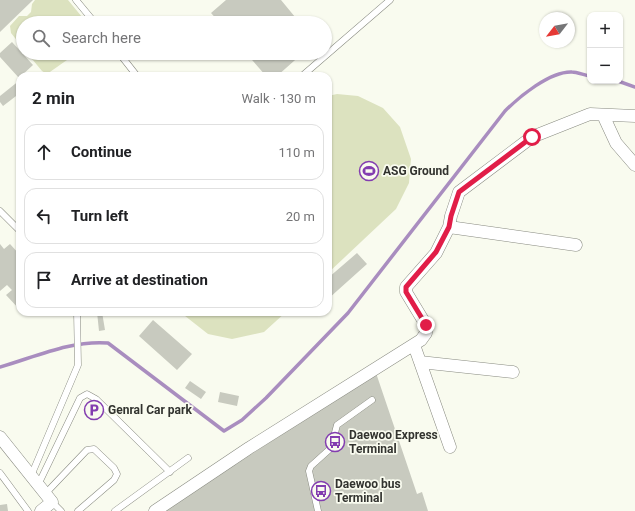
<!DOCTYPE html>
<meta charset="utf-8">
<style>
:root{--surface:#fff;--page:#f2f2f2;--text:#202124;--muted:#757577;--line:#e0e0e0}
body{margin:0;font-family:Roboto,sans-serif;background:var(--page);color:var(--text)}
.controls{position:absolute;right:12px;top:12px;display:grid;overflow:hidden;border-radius:8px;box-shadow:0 1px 3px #0004}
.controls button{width:36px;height:36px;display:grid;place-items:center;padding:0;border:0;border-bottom:1px solid var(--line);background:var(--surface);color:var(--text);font:20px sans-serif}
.compass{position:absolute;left:539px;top:12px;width:36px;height:36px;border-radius:50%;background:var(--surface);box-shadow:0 1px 3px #0004;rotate:239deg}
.stop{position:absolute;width:12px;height:12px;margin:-9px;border:3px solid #e11d48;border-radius:50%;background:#fff}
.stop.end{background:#e11d48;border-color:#fff;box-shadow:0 1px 4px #0008}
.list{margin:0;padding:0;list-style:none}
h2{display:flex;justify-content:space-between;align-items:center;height:52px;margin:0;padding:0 16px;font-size:17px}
h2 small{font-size:13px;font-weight:400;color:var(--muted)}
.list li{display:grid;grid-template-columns:26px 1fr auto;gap:12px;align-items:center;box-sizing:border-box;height:56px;margin:0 8px 8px;padding:0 8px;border:1px solid var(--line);border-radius:12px}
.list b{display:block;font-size:15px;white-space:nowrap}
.list em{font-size:13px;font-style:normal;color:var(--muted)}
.icon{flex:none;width:22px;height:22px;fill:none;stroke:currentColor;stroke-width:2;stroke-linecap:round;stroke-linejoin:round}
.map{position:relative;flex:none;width:635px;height:511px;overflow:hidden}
.search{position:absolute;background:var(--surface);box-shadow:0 1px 3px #0004;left:16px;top:16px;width:316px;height:44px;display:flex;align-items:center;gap:10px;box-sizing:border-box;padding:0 14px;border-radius:22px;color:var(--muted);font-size:15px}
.panel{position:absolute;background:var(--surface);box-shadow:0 1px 3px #0004;left:16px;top:72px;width:316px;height:244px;border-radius:12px}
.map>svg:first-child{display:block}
.green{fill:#dce2bf}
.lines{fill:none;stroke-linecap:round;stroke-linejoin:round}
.stream{stroke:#a98dbf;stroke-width:3.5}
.building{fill:#c8cabf}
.lane-casing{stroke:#888a80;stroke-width:7}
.street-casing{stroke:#888a80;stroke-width:13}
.lane{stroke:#fff;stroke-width:6}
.street{stroke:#fff;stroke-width:12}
.route{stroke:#e11d48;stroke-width:5}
.labels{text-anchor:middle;stroke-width:3.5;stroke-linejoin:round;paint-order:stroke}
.poi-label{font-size:12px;font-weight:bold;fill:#32332f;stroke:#f9fbef;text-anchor:start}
</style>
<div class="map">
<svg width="635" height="511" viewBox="0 0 635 511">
<rect width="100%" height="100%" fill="#f9fbef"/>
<path class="green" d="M35,0H68L87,23H23V48L11,33L10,26L19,16H27L31,12L32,4Z
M27,53H77L47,74L42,71Z
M337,94L358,96L383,108L400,127L411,159L409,183L396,209L328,273V96Z
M180,312H286L264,332L232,339L208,334Z"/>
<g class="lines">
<path class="stream" d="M618,81L635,87
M0,367C35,357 71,340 108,343L224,431L242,420L266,398L348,313L505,111C519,97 550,71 572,72C577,72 584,75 590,76"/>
</g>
<path class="building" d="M0,0H33L0,32Z
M226,0H281L300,23H220L211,13Z
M12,42L33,65L19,78L0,57V53Z
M246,53H303L277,76H266Z
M20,80V93L3,106L0,102V96Z
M0,244L4,249L10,244L20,255V310L6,295L12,290L7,285L0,291Z
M357,253L367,264L328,299V278Z
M97,312H102L105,330L99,331Z
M153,320L192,354L177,370L139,336Z
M376,373L417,494L422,492L428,511H164L234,463L235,465Z
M190,381L206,392L201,399L185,388Z
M220,392L239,396L237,406L218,402Z
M7,504L8,511H0V505Z"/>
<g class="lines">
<defs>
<path id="lane" d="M76,0L95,23
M119,53L137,76
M302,76L390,0
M0,211L20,231
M0,473L28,511
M31,476L78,365L77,312
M38,485L80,398L87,394L96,399L170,472
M45,494L87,450L94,449L114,468L117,474L114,480L78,511
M52,502L61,511
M115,511L188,458
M318,511L309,471L311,466L331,448L337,425L372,400"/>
<path id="street" d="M603,115L616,143L635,165
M449,227L576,245
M414,345L450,447
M420,362L513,372
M0,437L52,502L41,511
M155,511L249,448L421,340L426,333V325L406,292V287L436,253L449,227L451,216L459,192L532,137L590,114L635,116"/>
</defs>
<use href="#lane" class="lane-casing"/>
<use href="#street" class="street-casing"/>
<use href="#lane" class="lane"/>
<use href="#street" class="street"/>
</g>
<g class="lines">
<path class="route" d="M426,325L406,292V287L436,252L449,227L451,216L459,192L532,137"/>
</g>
<defs>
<symbol id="stadium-ring" viewBox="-11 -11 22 22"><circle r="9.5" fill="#f9fbef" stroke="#833db0" stroke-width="1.5"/><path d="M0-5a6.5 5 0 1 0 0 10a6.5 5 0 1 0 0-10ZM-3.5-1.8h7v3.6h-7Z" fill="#833db0"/></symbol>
<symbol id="parking-ring" viewBox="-11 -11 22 22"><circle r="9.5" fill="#f9fbef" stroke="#833db0" stroke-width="1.5"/><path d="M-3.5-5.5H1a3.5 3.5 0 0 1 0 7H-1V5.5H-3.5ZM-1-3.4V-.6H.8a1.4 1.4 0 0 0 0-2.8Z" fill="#833db0"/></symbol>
<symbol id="bus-ring" viewBox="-11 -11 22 22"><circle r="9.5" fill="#f9fbef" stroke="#833db0" stroke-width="1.5"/><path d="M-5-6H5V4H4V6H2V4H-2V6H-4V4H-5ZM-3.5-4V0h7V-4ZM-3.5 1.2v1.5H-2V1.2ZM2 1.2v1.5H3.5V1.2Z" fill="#833db0"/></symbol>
</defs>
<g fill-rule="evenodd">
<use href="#stadium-ring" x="358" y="160" width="22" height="22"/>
<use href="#parking-ring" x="83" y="399" width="22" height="22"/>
<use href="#bus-ring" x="324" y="431" width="22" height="22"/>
<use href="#bus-ring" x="310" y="480" width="22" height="22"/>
</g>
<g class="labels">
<g class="poi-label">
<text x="383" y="175">ASG Ground</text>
<text x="108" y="414">Genral Car park</text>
<text x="349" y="439">Daewoo Express<tspan x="349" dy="14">Terminal</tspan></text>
<text x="335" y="488">Daewoo bus<tspan x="335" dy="14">Terminal</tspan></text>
</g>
</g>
</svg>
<div class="controls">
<button>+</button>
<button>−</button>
</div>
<svg class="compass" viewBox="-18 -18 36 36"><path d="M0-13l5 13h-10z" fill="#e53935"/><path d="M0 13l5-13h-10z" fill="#757577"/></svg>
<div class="stop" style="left:532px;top:137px"></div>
<div class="stop end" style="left:426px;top:325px"></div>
<div class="search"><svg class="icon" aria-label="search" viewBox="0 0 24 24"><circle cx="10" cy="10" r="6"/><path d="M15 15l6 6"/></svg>Search here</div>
<section class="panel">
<h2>2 min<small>Walk · 130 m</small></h2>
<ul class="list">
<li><svg class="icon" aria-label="ahead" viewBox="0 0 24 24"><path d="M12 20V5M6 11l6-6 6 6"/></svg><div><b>Continue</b></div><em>110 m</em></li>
<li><svg class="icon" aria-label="left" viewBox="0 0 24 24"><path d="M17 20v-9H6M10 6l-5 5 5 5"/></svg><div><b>Turn left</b></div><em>20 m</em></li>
<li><svg class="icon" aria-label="arrive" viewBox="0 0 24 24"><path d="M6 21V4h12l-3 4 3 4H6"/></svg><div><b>Arrive at destination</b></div></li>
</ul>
</section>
</div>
